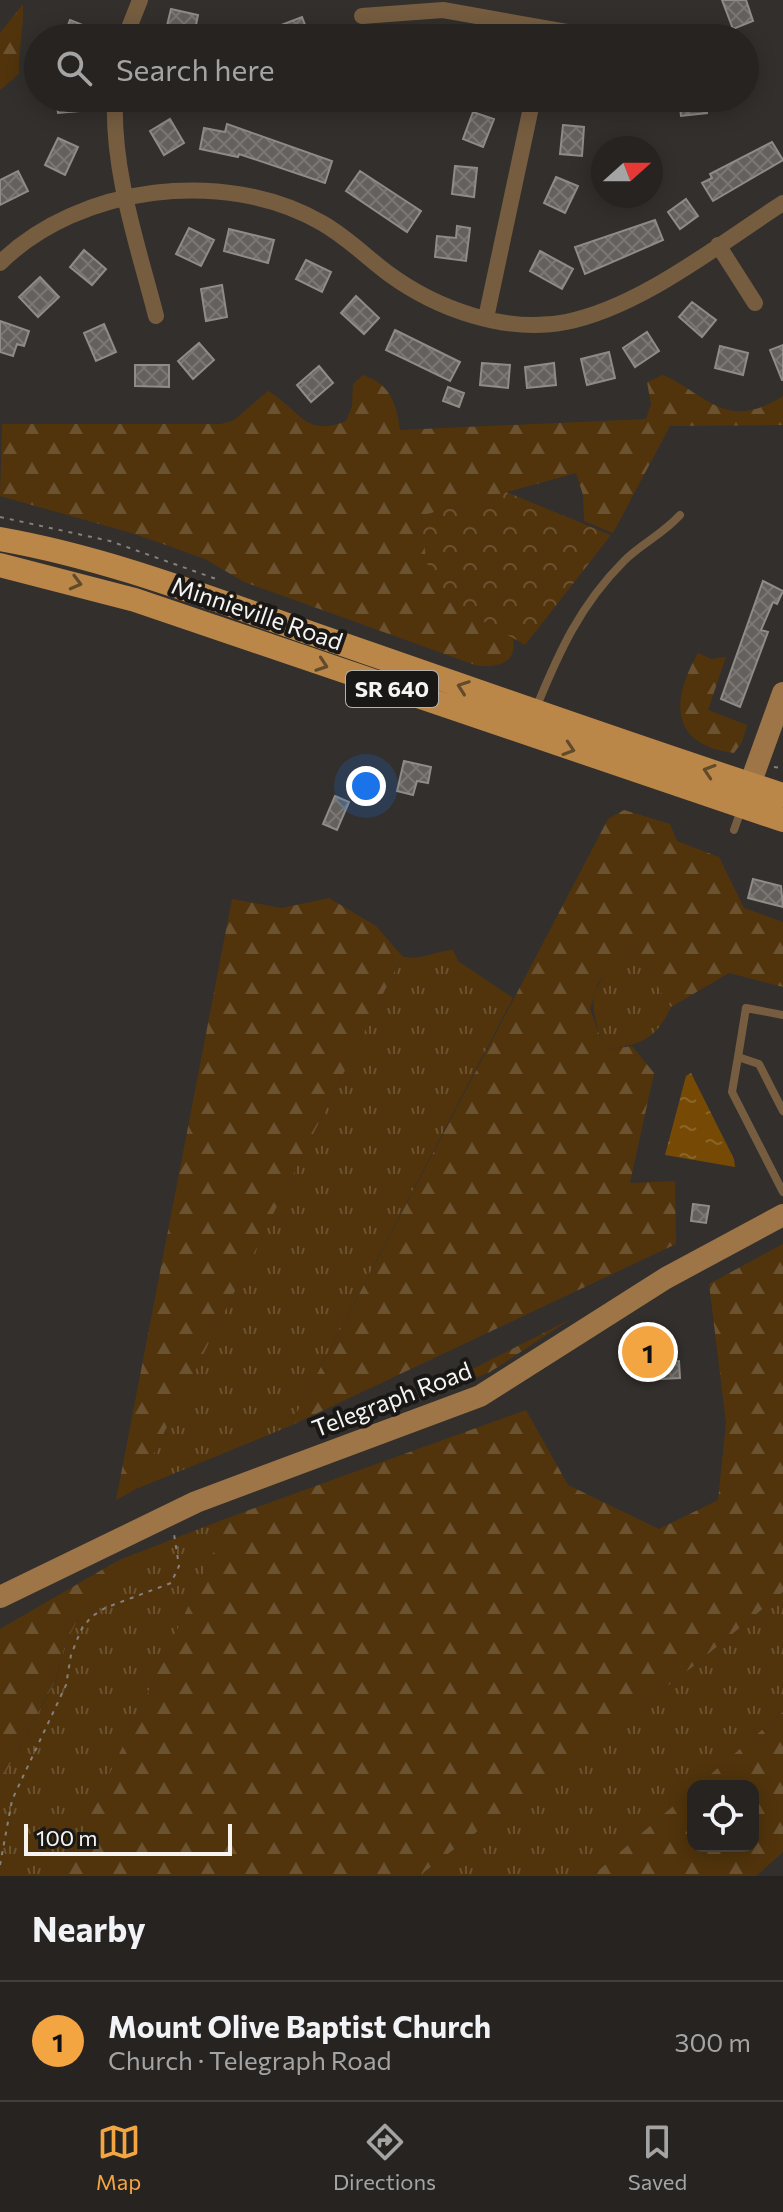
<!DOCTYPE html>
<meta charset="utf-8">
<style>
:root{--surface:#262321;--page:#2e2b2a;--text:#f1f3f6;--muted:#a4a4a5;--line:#42403f;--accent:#f2a541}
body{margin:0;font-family:Commissioner,sans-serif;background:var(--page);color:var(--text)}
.controls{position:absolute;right:24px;bottom:24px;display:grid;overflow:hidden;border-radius:16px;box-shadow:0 4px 20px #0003}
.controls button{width:72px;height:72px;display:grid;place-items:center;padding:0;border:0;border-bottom:2px solid var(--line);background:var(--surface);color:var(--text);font:40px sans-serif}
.compass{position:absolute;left:591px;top:136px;width:72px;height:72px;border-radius:50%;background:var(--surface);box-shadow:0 4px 20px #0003;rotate:69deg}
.scale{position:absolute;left:24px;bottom:20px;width:208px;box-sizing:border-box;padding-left:8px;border:4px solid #f6f4f1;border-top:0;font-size:22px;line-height:28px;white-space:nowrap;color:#f6f4f1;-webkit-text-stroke:6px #191816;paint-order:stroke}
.you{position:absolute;left:366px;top:786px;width:28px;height:28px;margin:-20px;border:6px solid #fff;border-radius:50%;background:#1a73e8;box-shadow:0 0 0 12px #1a73e833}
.badge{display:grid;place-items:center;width:52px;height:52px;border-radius:50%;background:var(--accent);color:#111;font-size:26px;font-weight:700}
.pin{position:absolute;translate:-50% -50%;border:4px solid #fff;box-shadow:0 2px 8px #0006}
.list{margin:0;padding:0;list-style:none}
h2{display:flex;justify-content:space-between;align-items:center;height:104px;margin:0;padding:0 32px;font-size:34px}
h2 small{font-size:26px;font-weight:400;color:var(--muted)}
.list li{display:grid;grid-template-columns:52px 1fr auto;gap:24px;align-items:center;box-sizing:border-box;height:120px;padding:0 32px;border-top:2px solid var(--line)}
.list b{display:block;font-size:30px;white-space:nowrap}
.list p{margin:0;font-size:26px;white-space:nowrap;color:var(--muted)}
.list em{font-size:26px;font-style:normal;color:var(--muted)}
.icon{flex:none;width:44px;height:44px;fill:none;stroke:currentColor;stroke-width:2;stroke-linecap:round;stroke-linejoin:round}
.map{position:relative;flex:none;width:783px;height:1876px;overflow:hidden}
.search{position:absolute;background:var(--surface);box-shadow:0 4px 20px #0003;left:24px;right:24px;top:24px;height:88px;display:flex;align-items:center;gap:20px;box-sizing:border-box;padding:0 28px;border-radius:44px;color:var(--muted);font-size:30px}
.sheet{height:224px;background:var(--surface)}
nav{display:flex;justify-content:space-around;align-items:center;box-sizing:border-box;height:112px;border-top:2px solid var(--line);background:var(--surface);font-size:22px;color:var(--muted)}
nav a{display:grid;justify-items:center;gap:4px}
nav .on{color:var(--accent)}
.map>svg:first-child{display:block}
.grass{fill:url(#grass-tufts)}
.forest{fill:url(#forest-firs)}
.park{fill:url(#park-crowns)}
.water{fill:url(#water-ripples)}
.building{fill:url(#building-cross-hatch);stroke:#8f8b86;stroke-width:2}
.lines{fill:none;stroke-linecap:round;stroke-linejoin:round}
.path{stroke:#84807d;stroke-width:2;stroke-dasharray:4 6;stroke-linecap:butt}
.lane{stroke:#765d40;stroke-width:8}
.street{stroke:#765d40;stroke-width:16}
.secondary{stroke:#9d7546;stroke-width:22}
.primary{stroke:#bb8749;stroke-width:24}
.oneway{stroke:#624a2d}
.labels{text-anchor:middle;stroke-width:8;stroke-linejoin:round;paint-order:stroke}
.shield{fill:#191816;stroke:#b4b2af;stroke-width:2}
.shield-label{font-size:22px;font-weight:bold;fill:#f6f4f1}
.street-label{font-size:24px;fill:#f6f4f1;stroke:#191816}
</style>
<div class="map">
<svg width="783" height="1876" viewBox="0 0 783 1876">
<defs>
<pattern id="grass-tufts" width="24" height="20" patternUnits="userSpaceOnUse" patternTransform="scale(2)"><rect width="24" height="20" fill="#51340c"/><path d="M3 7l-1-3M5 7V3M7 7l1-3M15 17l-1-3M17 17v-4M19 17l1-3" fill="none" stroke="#6b5230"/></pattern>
<pattern id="forest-firs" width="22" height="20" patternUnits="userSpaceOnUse" patternTransform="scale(2)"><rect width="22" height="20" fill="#51340c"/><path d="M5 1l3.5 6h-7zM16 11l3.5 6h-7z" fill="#6b5230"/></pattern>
<pattern id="park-crowns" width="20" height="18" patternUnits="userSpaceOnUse" patternTransform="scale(2)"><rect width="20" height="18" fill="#51340c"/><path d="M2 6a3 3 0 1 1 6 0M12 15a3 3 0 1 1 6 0" fill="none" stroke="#6b5230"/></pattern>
<pattern id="water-ripples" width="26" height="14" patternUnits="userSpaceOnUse" patternTransform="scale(2)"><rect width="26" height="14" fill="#764a04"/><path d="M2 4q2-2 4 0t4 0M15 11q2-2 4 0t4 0" fill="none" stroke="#8a6529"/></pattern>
<pattern id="building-cross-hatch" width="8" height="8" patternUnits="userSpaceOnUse" patternTransform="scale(2)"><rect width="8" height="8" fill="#64605c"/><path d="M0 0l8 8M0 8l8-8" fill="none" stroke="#7b7774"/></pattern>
</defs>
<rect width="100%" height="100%" fill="#332f2c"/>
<path class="grass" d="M631,945L671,1007C655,1041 641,1044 605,1050C584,990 591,991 631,945Z
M453,950L458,961L513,998L290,1426L136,1489L402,956C418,962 435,951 453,950Z
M230,1517L62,1876H0V1783L56,1680L65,1644L79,1617L102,1591L119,1560Z
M783,1592V1712L592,1876H419L691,1668Z"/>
<path class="forest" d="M23,4C24,28 18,50 19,74L0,90V33Z
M363,375C390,383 397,405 400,430L646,419L651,404L647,382L663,375C709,396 726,432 783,396V425L670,426L613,533L584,521L583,495L576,473L421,516L437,595L513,638C517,663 500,667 478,666L244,582L205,559L135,534L0,496L2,424H221L234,420L268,391C300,410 305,438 346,421L352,406L353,384Z
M698,653L711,659L726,657L708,710L747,725L742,742L734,753C669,745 671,700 698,653Z
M624,810L670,824L677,841L719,857L744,908L783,922V987L729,973L671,1007L631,945L598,983L590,1009L605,1050L632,1046L654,1073L630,1183L675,1181L676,1244L290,1426L608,819Z
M329,898L376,926L402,956L136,1489L116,1500L232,899L282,908Z
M783,1244V1592L691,1668L419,1876H62L230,1517L526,1410L568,1485L659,1529L718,1500L726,1423L709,1284Z
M571,1319L490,1372L378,1417Z
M119,1560L102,1591L79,1617L65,1644L56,1679L0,1783V1629Z
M783,1712V1852L756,1876H592L693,1789V1846H753V1786H697Z"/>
<path class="park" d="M506,492L611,535L525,645L437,595L426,559L421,516Z"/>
<path class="water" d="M691,1073L734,1159L735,1167L665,1155L686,1076Z"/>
<path class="building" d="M722,0H746L753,21L733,29Z
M171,9L198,15L195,30L188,28L186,38H164Z
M302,17L310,38H286L281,25Z
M70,20L90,28L86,38H63Z
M56,98H78L79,111L58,113Z
M679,98H706L707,113L681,116Z
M473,112L494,119L483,147L463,139Z
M170,119L184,143L164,155L150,131Z
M227,124L332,161L325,183L239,154L238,157L200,149L204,128L225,132Z
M563,125L584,127L582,156L560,154Z
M58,138L78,147L65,175L45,165Z
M772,142L783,160L713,201L702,183L712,178L710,174Z
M455,166L477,168L474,197L452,194Z
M18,171L28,191L0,205V180Z
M360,171L421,211L407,232L346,191Z
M556,177L578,186L565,213L544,203Z
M686,199L698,216L680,229L668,212Z
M655,220L663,240L585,274L575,247Z
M457,226L470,228L466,261L435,257L437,236L456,238Z
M189,228L214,240L201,266L176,254Z
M229,229L274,240L268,263L224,251Z
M84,250L106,269L92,285L70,267Z
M540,251L573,269L562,289L530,271Z
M306,260L331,272L322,292L296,279Z
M40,277L59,297L38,317L19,297Z
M222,285L227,317L206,321L201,289Z
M356,296L379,318L364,334L341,313Z
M692,302L716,320L702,337L679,317Z
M0,321L29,331L24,346L17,344L13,356L0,352Z
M104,324L116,352L96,361L84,333Z
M395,330L460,362L450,381L386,350Z
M647,332L659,351L635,367L623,348Z
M199,343L214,360L193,379L178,361Z
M783,345V380H782L770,350Z
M720,346L748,353L743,375L715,368Z
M609,352L615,378L587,385L581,359Z
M482,363L510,365L508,388L480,385Z
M554,363L556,385L527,388L525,367Z
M135,365H169V387L135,386Z
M319,366L333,383L311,402L297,385Z
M448,387L464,393L459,407L443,401Z
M763,581L783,591L777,604L773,602L761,630L768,632L740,707L721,699Z
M404,761L431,767L428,783L417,781L413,795L397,791Z
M335,796L349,802L337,830L323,824Z
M753,879L781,886L783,907L748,898Z
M693,1204L709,1206L706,1223L691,1221Z
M657,1342L658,1363L679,1361L680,1378L641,1380L639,1343Z"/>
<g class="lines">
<path class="path" d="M0,517L110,541L219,580
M774,767L783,768
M0,1865L12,1800L66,1685L71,1655L81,1630L91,1617L105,1608L171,1583L179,1566L174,1534"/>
<path class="lane" d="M536,708C559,652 580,605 624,561C641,544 663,534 680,515
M734,830L741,810
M783,1015L746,1008L738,1057L759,1064L783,1111
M738,1057L732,1092L783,1192"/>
<path class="street" d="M362,16L443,10L601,38
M125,38L140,0
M674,38L685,32
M115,98C112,172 138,246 156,316
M718,245L755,303
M0,263C79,185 225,167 322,223C347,237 366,257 389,274C437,309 506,334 566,322C641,307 719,244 783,203
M486,318L533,98"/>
<path class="secondary" d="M744,801L783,693
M0,1597L196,1502L480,1396L666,1278L783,1215"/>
<path class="primary" d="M0,539C108,558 209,598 313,634C470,688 625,744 783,795
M0,565L135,600L783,820"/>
</g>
<defs><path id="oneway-chevron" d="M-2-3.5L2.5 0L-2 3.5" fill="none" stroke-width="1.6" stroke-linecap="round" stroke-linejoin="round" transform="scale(2)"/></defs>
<g class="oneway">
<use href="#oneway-chevron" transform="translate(76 583) rotate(15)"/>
<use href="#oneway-chevron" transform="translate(322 665) rotate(19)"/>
<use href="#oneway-chevron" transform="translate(463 687) rotate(-160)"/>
<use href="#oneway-chevron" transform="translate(569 749) rotate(18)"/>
<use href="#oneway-chevron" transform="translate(709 771) rotate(-162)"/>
</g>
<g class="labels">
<rect class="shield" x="346" y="671" width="92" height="36" rx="6"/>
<g class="shield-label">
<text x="392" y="697">SR 640</text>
</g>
<g class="street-label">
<text transform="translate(257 614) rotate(19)" y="8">Minnieville Road</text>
<text transform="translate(392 1400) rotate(-21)" y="8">Telegraph Road</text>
</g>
</g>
</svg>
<div class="controls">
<button><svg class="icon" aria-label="locate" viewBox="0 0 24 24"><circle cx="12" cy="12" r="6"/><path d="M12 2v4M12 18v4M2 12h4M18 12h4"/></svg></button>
</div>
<svg class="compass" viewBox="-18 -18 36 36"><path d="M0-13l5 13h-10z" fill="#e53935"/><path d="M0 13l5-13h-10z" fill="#a4a4a5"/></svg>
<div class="scale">100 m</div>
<div class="you"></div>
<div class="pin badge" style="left:648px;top:1352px">1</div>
<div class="search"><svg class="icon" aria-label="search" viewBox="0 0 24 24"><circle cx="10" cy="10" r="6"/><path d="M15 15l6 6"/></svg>Search here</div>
</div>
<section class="sheet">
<h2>Nearby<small></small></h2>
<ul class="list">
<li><span class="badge">1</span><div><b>Mount Olive Baptist Church</b><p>Church · Telegraph Road</p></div><em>300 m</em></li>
</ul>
</section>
<nav>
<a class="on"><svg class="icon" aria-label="map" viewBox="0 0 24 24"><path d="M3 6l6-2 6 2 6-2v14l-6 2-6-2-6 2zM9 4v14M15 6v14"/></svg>Map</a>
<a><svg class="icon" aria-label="directions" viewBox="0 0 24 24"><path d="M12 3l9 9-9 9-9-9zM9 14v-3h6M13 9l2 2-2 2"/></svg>Directions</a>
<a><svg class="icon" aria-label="saved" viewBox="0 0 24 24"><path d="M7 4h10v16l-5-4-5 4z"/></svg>Saved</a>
</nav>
